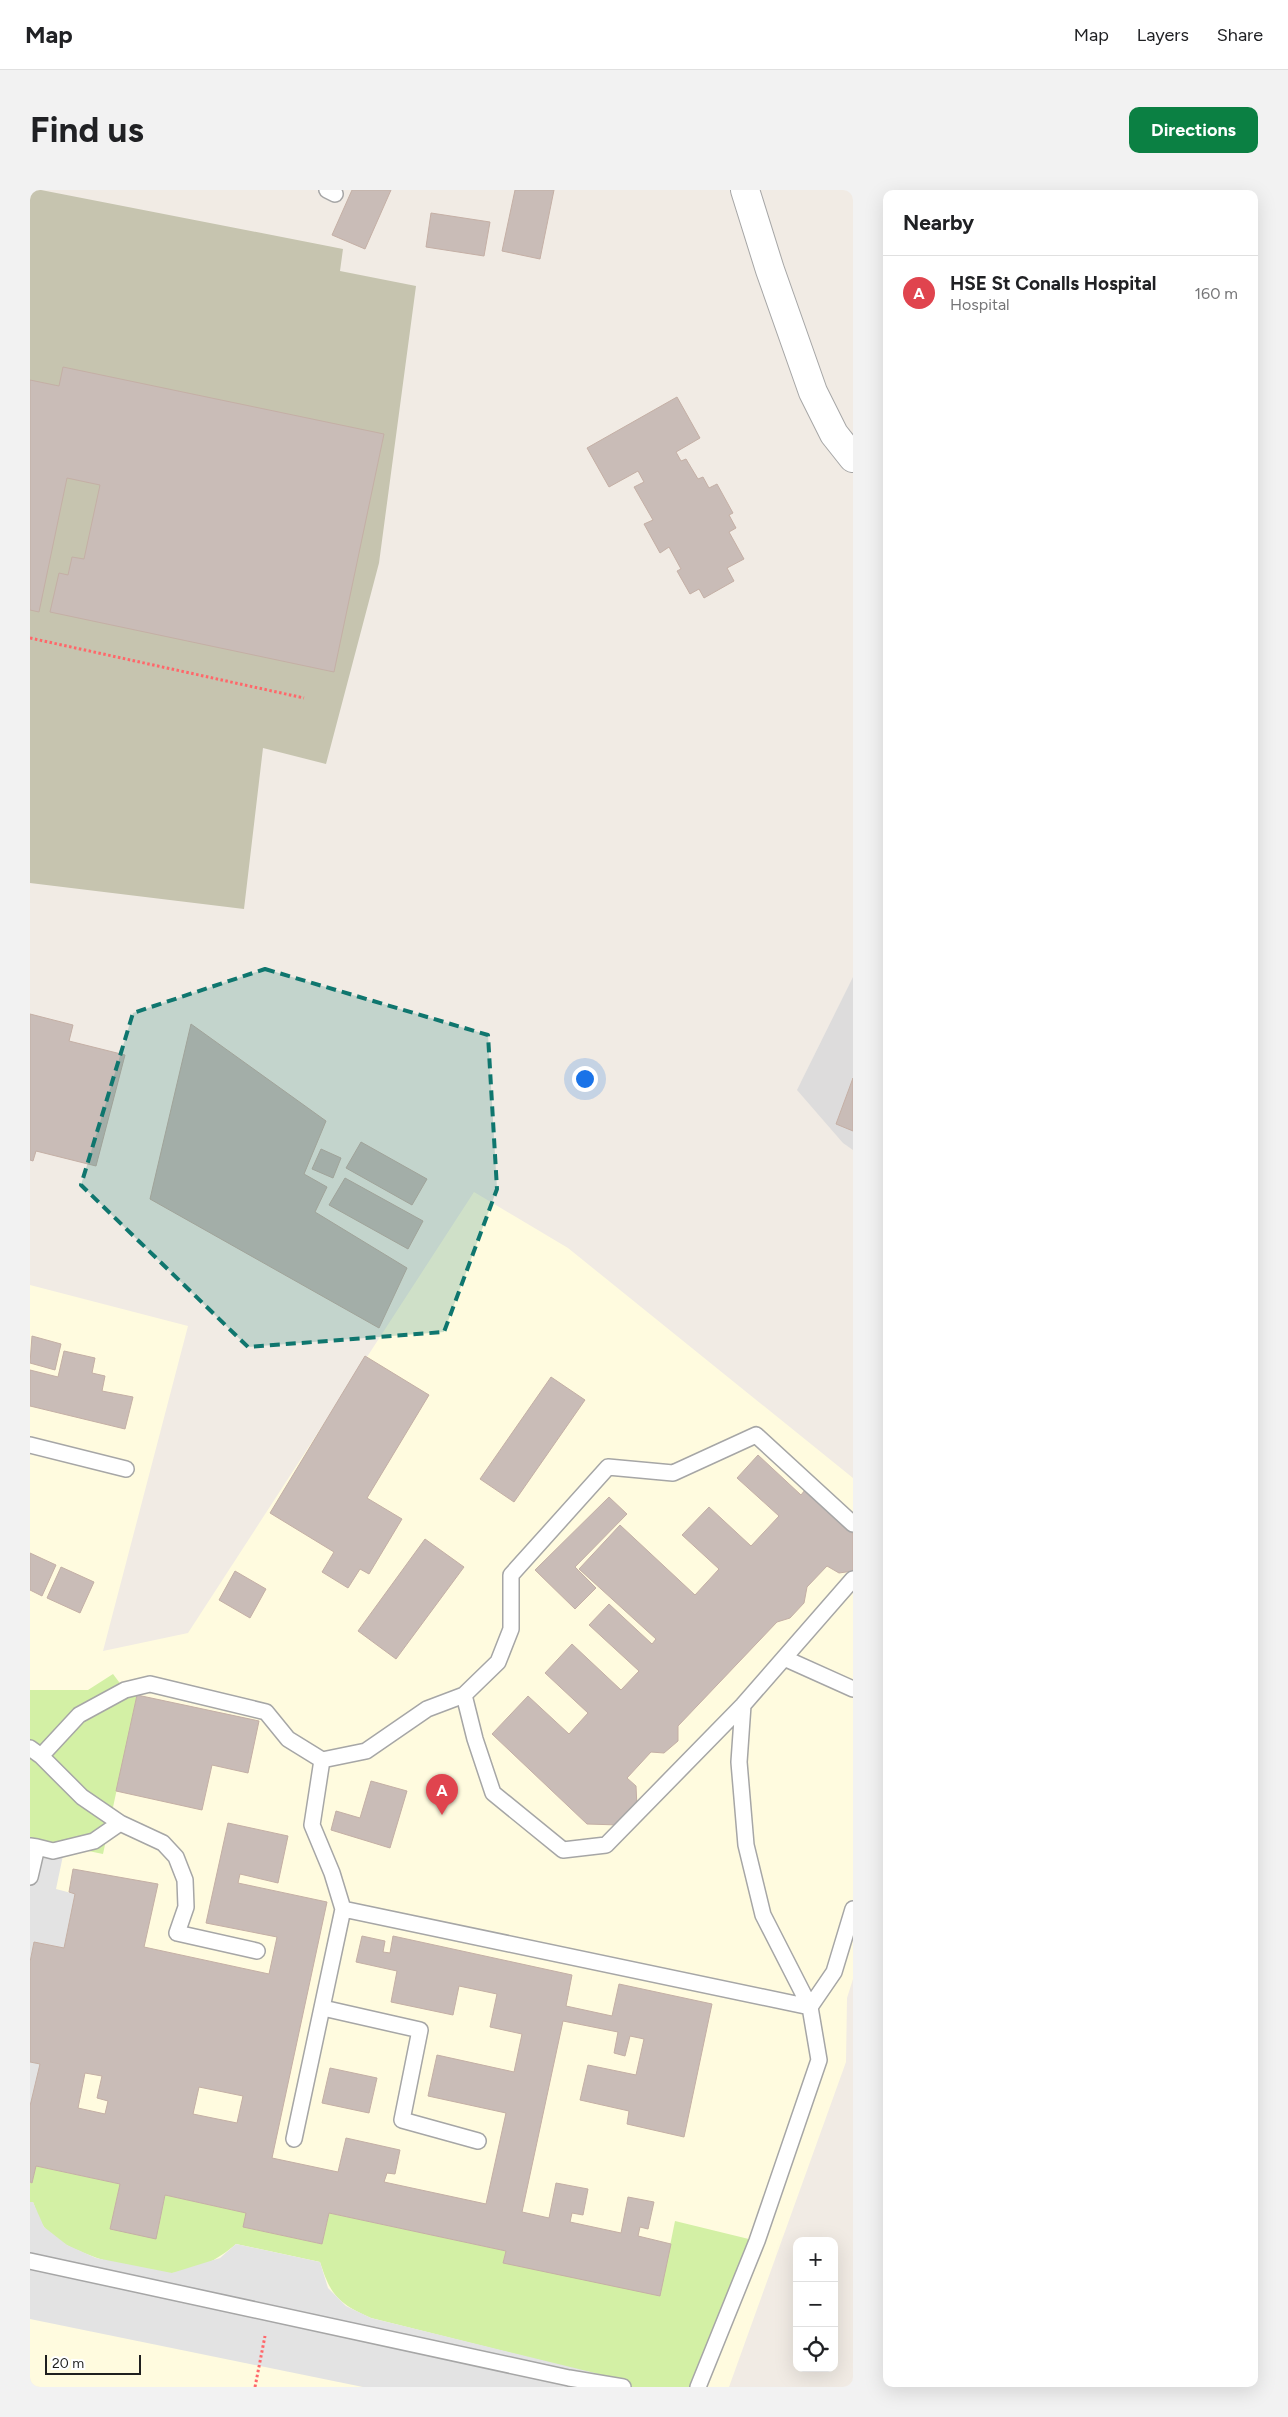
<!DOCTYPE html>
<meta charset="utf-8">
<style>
:root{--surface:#fff;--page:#f2f2f2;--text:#202124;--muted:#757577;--line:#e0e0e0;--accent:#0b8043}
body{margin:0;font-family:Figtree,sans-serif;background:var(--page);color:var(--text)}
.controls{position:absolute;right:15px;bottom:15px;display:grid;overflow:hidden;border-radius:10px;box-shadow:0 5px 20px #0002}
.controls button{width:45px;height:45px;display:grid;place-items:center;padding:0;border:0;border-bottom:1px solid var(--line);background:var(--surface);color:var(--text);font:25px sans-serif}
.scale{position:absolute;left:15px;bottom:12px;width:96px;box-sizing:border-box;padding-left:5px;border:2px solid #1f1f1f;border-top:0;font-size:14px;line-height:18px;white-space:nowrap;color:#1f1f1f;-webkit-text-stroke:4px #fff;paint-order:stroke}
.you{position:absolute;left:554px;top:888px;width:18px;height:18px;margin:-12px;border:4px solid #fff;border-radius:50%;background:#1a73e8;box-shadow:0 0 0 8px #1a73e833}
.badge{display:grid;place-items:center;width:32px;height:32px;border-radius:50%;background:var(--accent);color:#fff;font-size:16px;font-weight:700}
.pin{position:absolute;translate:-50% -41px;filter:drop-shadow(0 1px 2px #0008)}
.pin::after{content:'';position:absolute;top:26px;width:18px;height:15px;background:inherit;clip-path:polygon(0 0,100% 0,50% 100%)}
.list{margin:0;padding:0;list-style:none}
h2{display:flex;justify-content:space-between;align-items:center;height:65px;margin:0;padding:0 20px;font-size:21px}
h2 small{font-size:16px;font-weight:400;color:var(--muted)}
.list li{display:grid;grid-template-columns:32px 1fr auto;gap:15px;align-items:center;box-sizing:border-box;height:75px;padding:0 20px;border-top:1px solid var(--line)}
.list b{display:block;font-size:19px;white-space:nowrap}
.list p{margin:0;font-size:16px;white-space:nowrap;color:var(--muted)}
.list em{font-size:16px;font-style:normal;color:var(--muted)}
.icon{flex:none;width:28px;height:28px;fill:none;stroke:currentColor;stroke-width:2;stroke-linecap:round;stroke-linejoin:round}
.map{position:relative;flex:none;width:823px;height:2197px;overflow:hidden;border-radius:10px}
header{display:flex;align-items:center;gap:30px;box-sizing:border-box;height:70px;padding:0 25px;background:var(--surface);border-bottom:1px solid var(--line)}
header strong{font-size:24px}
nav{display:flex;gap:28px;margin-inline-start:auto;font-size:18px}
.intro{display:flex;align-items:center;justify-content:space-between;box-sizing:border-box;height:120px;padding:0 30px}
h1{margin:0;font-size:35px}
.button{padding:12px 22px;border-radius:10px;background:var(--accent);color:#fff;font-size:18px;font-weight:700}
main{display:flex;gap:30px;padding:0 30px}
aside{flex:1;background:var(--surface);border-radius:10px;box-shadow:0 5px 20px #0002}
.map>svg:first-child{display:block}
.residential{fill:#dddcdc}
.education{fill:#fffbdf}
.construction{fill:#c6c4af}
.grass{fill:#d3f0a5}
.parking{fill:#e3e3e3}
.building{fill:#c9bcb7;stroke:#c4afa5;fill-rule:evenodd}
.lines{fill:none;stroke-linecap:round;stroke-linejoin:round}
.service-casing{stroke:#a6a6a6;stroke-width:18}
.minor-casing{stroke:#a6a6a6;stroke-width:30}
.path{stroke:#ff676a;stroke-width:3;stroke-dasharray:2.5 2.5;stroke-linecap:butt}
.service{stroke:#fff;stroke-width:15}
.minor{stroke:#fff;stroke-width:28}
.marked{fill:#0f766e;fill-opacity:0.2;stroke:#0f766e;stroke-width:4;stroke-dasharray:10 6;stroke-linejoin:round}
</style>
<header>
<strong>Map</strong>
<nav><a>Map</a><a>Layers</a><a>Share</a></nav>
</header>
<div class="intro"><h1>Find us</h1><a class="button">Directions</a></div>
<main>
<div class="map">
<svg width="823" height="2197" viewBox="0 0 823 2197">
<rect width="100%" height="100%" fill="#f1ebe4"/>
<path class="residential" d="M823,787V960L813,953L767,900Z"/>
<path class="education" d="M444,1002L538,1058L823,1288V1789L817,1808L816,1872L699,2197H0V1095L158,1136L73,1461L158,1443Z"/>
<path class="construction" d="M0,0H11L313,59L310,81L386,96L349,373L296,574L233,558L214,719L0,693Z"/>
<path class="grass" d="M83,1484L95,1500L107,1505L73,1664L0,1649V1500H58Z
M6,1976L90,1994L80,2039L126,2048L135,2005L216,2023L214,2037L292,2054L299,2023L476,2061L473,2072L630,2105L645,2031L727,2051L668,2197H593L568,2193L569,2185L341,2128C308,2113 301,2106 290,2072L206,2054C189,2069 164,2083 141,2083C110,2083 32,2063 14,2037C9,2030 6,2020 3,2012H0V1992L2,1993Z"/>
<path class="parking" d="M0,1649L35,1656L26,1699L45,1704L34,1758L4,1752L0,1772Z
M0,1872L10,1874L1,1916H0Z
M0,2012H3L14,2037L37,2055L66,2068L142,2083L190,2068L206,2054L290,2072L298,2098L316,2116L341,2128L569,2184L567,2197H333L0,2129Z"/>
<path class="building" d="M322,0H361L335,59L302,45Z
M485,0H524L510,69L472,61Z
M401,23L460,32L454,66L396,57Z
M33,177L354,244L304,482L20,422L29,383L38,385L42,367L54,369L70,295L37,288L9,422L0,420V190L29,196Z
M647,207L670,248L646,262L651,271L656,269L668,289L673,287L679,298L687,294L703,323L699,325L706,338L699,342L714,369L697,378L704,391L674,408L669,399L660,404L647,381L651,379L639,357L630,363L614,334L623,330L604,297L614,292L608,281L579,297L557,258Z
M0,824L43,835L39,851L95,865L66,976L6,961L3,971L0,970Z
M161,834L296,931L274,984L297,997L285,1022L377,1078L349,1138L120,1009Z
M823,888V941L806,934Z
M331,952L397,989L382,1015L316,978Z
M291,959L311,968L303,988L282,979Z
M315,988L393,1031L378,1059L299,1015Z
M2,1146L31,1154L25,1180L0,1173Z
M34,1161L65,1168L62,1183L75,1186L72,1201L103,1207L95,1239L0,1216V1180L28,1187Z
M335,1166L399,1205L337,1308L372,1329L339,1384L330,1379L318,1398L292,1382L304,1362L240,1323Z
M521,1187L555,1210L484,1312L450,1289Z
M728,1265L771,1305L775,1300L823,1344V1381L809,1383L797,1376L777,1397L774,1413L760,1428L747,1432L648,1536V1551L634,1563L621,1562L597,1588L606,1596L607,1617L589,1635L557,1634L462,1544L498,1506L539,1544L558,1523L515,1483L542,1454L591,1500L609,1481L559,1435L579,1414L622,1454L626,1449L549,1379L590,1335L665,1405L689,1379L652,1345L679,1317L721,1356L749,1326L707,1288Z
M579,1307L597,1324L545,1377L566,1398L545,1419L505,1380Z
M395,1349L434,1377L366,1469L328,1441Z
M0,1363L26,1375L12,1406L0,1400Z
M31,1377L64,1392L50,1423L17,1408Z
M205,1381L236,1399L220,1428L189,1410Z
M107,1505L229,1531L218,1583L182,1575L172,1620L86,1601Z
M341,1591L377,1601L360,1658L301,1640L306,1621L330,1628Z
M198,1633L258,1646L248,1693L210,1684L208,1693L297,1712L242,1968L308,1982L316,1948L370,1960L365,1984L357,1983L354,1992L456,2014L476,1923L398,1906L407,1865L484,1882L492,1844L460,1837L467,1804L429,1796L423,1825L361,1812L367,1781L326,1772L332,1746L355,1751L353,1762L360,1763L363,1746L542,1785L536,1816L582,1826L589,1794L682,1814L654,1947L597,1934L599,1921L550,1910L558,1875L606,1885L614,1849L600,1846L595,1866L584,1863L588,1842L533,1831L492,2022L519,2028L526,1993L558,1999L553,2025L542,2023L540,2032L591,2043L598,2007L624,2012L618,2039L610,2037L608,2046L641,2054L630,2106L473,2073L476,2061L299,2023L292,2054L213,2037L216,2023L135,2005L126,2049L80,2039L90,1994L6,1976L2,1993L0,1992V1916L10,1874L0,1872V1772L4,1752L34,1758L45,1704L39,1702L43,1679L128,1694L114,1757L239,1784L247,1747L176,1733ZM55,1883L72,1886L67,1908L78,1911L75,1924L48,1918ZM169,1897L213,1906L207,1933L163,1924Z
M300,1878L347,1888L339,1923L292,1913Z"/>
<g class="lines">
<defs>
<path id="service" d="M297,0L305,4
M0,1255L96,1279
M754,1468L823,1499
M434,1505L445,1549L463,1603L533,1660L576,1655L713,1515L823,1389
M713,1515L709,1572L716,1655L733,1725L780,1817L804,1782L823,1719
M0,1558L11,1566L49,1525L95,1500L120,1494L236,1522L258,1549L292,1570L336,1561L397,1519L434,1505L468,1472L481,1439V1385L578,1277L643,1283L726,1245L823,1334
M11,1566L52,1607L90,1633L133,1653L146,1667L155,1690L156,1717L147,1743L227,1761
M292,1570L282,1635L302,1683L313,1719
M0,1656L7,1657L0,1687
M7,1657L23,1661L64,1651L90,1633
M293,1818L390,1840L372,1930L448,1951
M264,1949L313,1719L780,1817L789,1870L727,2051L668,2197
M0,2071L539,2188L593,2197"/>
<path id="minor" d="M715,0L740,80L783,202L804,244L823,268"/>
</defs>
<use href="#service" class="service-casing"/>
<use href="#minor" class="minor-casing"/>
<path class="path" d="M0,448L274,508
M225,2197L235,2146"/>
<use href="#service" class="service"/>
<use href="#minor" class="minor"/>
</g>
<path class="marked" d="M235,779L458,845L467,999L414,1142L218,1157L51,995L103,823Z"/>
</svg>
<div class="controls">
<button>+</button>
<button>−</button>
<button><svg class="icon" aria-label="locate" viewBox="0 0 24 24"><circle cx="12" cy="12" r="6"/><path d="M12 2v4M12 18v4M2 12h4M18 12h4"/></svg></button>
</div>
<div class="scale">20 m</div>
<div class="you"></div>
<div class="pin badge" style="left:412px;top:1625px;background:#e0444e">A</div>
</div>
<aside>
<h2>Nearby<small></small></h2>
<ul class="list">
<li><span class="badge" style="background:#e0444e">A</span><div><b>HSE St Conalls Hospital</b><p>Hospital</p></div><em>160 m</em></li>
</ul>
</aside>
</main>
